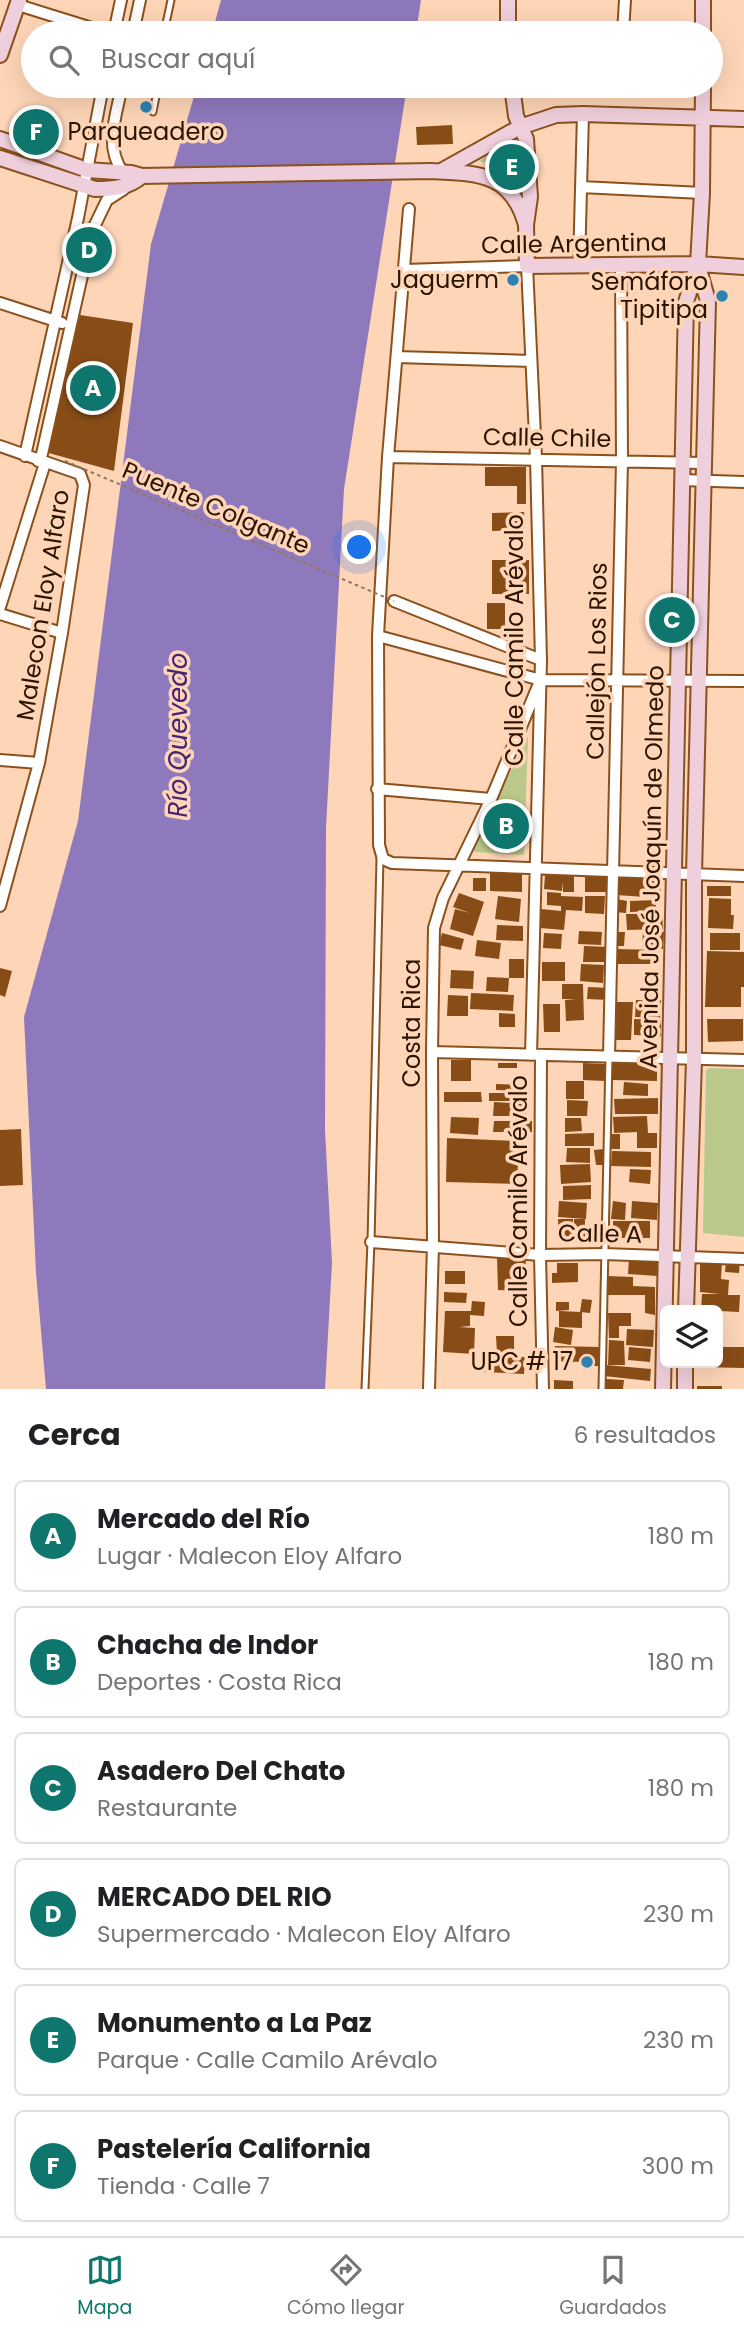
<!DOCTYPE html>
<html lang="es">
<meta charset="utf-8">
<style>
:root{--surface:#fff;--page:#f2f2f2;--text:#202124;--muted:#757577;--line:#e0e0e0;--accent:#0f766e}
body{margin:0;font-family:Poppins,sans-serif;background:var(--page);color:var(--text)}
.controls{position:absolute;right:21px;bottom:21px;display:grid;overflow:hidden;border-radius:10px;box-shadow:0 7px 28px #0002}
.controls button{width:63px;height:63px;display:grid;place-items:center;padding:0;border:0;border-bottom:2px solid var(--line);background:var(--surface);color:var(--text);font:35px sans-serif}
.you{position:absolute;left:360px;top:548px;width:24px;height:24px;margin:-18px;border:5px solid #fff;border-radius:50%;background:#1a73e8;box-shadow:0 0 0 10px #1a73e833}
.badge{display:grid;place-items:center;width:46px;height:46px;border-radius:50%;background:var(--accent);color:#fff;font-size:23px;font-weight:700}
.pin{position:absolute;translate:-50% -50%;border:4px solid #fff;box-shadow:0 2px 7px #0006}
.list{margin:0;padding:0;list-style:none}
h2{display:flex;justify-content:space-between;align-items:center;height:91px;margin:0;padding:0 28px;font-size:30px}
h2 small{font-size:23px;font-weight:400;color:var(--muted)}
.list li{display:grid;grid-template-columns:46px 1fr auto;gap:21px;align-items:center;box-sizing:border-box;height:112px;margin:0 14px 14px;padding:0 14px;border:2px solid var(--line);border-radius:10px}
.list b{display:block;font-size:26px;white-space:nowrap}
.list p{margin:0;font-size:23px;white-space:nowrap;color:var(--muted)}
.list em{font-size:23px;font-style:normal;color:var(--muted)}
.icon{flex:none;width:38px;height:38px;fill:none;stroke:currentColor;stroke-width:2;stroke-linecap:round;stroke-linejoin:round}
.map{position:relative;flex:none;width:744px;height:1389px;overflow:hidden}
.search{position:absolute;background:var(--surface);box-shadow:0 7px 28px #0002;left:21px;right:21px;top:21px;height:77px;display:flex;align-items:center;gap:18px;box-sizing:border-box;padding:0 24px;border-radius:38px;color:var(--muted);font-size:26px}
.sheet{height:847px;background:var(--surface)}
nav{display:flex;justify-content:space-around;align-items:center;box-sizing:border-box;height:98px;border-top:2px solid var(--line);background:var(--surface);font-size:19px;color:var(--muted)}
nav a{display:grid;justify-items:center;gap:4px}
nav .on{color:var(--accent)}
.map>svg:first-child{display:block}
.green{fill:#bbc88b}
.water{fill:#8f79bd}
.building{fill:#884d17}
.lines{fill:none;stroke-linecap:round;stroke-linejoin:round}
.lane-casing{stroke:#8b511d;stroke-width:9}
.street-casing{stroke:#8b511d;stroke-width:14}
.secondary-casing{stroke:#8b511d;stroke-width:18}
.lane{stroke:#fff;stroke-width:5}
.street{stroke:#fff;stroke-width:10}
.secondary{stroke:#efcfdb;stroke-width:14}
.path-bridge{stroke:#94745c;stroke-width:2;stroke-dasharray:3.5 3.5;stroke-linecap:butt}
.poi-dot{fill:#2d81b1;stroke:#fed5b7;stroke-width:2.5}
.labels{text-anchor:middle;stroke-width:7;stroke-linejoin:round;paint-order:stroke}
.poi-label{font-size:24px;fill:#2c1401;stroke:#fed5b7;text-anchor:end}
.street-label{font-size:24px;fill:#2c1401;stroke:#fed5b7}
.water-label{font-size:26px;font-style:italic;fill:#462475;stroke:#fed5b7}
</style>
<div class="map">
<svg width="744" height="1389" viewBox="0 0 744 1389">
<rect width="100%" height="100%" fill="#fed5b7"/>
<path class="green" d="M523,134L528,199L522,184L511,173L479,161L507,142Z
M528,736L524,855L475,852L473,848Z
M709,1068L744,1069V1237L703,1233L706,1071Z"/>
<path class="water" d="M221,0H421L416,33H212Z
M197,86H407L344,489L326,828L325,1130L332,1263L325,1389H46L36,1273L24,1017L78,821L151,244Z"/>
<path class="building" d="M450,86H473V92L450,93Z
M452,125L453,144L417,145L416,127Z
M80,315L133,323L114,471L45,452Z
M485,467H526V504H517V486H485Z
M524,512L525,530L492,531V513Z
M492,560H529V594H492Z
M487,603H505V629H487Z
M490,872L522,873V892L490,891Z
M545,875L574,876V892H563V882L562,891L544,889Z
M585,876L606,877V892H585Z
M617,876L662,879L660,898L616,895Z
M473,878H486V891H473Z
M707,886H731V896H707Z
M547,892L561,893V896L583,897L582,911L566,910L564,930L540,928L541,909L561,911V906L547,905Z
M459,893L484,902L473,936L450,929L455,909L470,913L453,907Z
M498,896L521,899L519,922L495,919Z
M585,896H605L604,914L585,913Z
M709,898L731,899V915H734L733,929L708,928Z
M616,899L627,901L626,913L615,912Z
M656,900V911L630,912V901Z
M626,914H662L663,929L627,930Z
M497,925L523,926V941L496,940Z
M579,931L602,932L601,945L578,944Z
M643,931L664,932L663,949L642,947Z
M616,932H625L624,946H616Z
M442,933L464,939L461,950L439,945Z
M544,933L562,934L561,949L543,948Z
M710,933H740V950H710Z
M477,940L501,943L499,959L475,956Z
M584,946L609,947L608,962H583Z
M616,949L659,950L658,964H616Z
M707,951L744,952V987H741V1007H705Z
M509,959H524V978H509Z
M542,962H565V981H542Z
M581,964L604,965L603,983L580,981Z
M0,968L12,971L5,997L0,995Z
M451,970L474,971L473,989L450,988Z
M487,977L509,978L508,992L486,991Z
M562,984H583L584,1020L566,1021L565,1000L576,999H562Z
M588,987L610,988L609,1000L587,999Z
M471,993L514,995L513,1011L470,1009Z
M448,995L468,996V1016H447Z
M636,1000H661L660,1018L635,1017Z
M614,1002H633L631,1040H613Z
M543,1004H560V1032H544Z
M499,1013L515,1014V1027H499Z
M634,1019L661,1020V1036L634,1035Z
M707,1019H743V1041L708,1042Z
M451,1060H471V1081H451Z
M498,1063H517V1068H498Z
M583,1063L606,1064L605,1081L583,1080Z
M613,1063L657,1064V1081L613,1080Z
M566,1081H584V1099H566Z
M624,1082L648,1084V1096L623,1095Z
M496,1084L520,1085L519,1091L496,1090Z
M444,1092H481L482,1102H444Z
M489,1093H525V1101H489Z
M658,1098V1114H615L614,1099Z
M567,1100L588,1101L587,1116H567Z
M494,1102L512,1103V1116H493Z
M515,1104H526V1117H516Z
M647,1116L648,1133H657V1148H637V1132L614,1133L613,1117Z
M451,1117L479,1118L478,1135L450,1133Z
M565,1118H581L582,1131L565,1132Z
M494,1121H532V1132H493Z
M21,1129L23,1185L0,1186V1130Z
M594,1133V1146H565V1134Z
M611,1134H620V1149H611Z
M447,1138L519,1141L517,1184L446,1182Z
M567,1148H590V1163L566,1162Z
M604,1149V1165H596L594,1150Z
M612,1151L651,1152V1167L611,1166Z
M590,1164L591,1182L561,1184L560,1165Z
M630,1169L651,1170L650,1184L629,1182Z
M591,1185V1199L563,1200V1186Z
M559,1201L587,1203L586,1219L558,1217Z
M613,1201L626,1203L625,1220L611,1219Z
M632,1201L658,1203L657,1220L631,1218Z
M558,1219H573V1238H559Z
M574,1219H585V1238H574Z
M613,1221H650V1238H613Z
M629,1256L658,1258L657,1276L628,1274Z
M497,1258L526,1259L524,1291L498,1290Z
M700,1260L722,1262L721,1279L729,1280L728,1295H740L739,1312L701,1310L702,1294H720L700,1292Z
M726,1260L740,1261L739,1273L725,1272Z
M557,1263H578V1282L552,1283V1273H557Z
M445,1271H465V1284H445Z
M607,1276L633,1277V1286L655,1287V1315L645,1313V1295H608Z
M444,1292L467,1293L466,1303L444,1302Z
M582,1299L592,1300L590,1313L580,1312Z
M472,1301L485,1302L484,1316L470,1315V1326L459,1327L475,1328L474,1354L443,1352L445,1311H471Z
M556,1302H569V1310L556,1311Z
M559,1311L582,1312V1328L559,1327Z
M608,1313H631V1326H619V1338H609Z
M555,1327L573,1330L571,1345L553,1342Z
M627,1329L654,1330L653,1347L626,1345Z
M496,1336H514V1353H497Z
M609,1340L624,1341L625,1365H608Z
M555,1346L599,1347V1366H583V1354L582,1362L554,1361Z
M629,1347L651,1349L650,1362L628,1360Z
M718,1347H744V1368L698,1367V1363H718Z
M485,1355L525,1357L524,1374L484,1372Z
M606,1365L651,1369L650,1381L604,1376Z
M606,1379L624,1380L623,1389H605Z
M554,1380L573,1381V1389H554Z
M697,1386H722V1389H697Z"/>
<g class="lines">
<defs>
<path id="lane" d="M164,33L171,0
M153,112L158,86
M365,1389L371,1242L380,858
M602,1389L609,1057"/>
<path id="street" d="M18,5L108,33
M114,33L121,0
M133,33L140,0
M623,33L625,0
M122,86C116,116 104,145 123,173
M581,187L702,193
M409,209L388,457L378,636L379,845L383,859L392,863L744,876
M579,265L583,114
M405,270L527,266L536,458L541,660L531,1055
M0,303L62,323
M397,357L531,361
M0,446L80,474L84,485L62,633L39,763L0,906
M25,456L78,218L103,86
M388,457L704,463
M38,461L42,454L92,231L107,200L124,189
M681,480L744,482
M394,601L541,660
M0,607L45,463
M0,614L62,633
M378,636L541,680L744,681
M0,760L39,763
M377,789L491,799
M432,1052L744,1060
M541,1056L540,1255L543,1389
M609,1057L622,461L621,265
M371,1242L540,1255L604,1254L744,1259
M429,1389L433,1245L432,1052L434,928L443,898L491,799L538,686"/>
<path id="secondary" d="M508,0V33
M703,33V0
M0,55L19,0
M512,86L516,116L526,139L530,197L526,225L527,266L698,264L744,267
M0,139L87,170L131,173L142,176L431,171C478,173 512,173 526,225
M0,158L95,189C113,189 128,188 142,176
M441,171L520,127L556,115L583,114L744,119
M686,1310L694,1060V875L708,301L698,266
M663,1389L686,302L698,264L702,193L703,86
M685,1389V1363"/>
</defs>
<use href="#lane" class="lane-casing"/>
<use href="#street" class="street-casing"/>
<use href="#secondary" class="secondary-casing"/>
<use href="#lane" class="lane"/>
<use href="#street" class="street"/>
<use href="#secondary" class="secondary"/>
<path class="path-bridge" d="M65,461L394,601"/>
</g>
<g class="poi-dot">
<circle cx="146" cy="107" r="7"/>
<circle cx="513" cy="280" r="7"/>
<circle cx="722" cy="296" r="7"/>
<circle cx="587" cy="1362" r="7"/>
</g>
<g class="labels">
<g class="poi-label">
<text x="146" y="140" text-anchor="middle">Parqueadero</text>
<text x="499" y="288">Jaguerm</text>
<text x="708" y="290">Semáforo<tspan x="708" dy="28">Tipitipa</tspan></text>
<text x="573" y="1370">UPC # 17</text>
</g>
<g class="street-label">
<text transform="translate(574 244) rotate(-1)" y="8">Calle Argentina</text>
<text transform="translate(547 438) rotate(1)" y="8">Calle Chile</text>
<text transform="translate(216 508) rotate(23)" y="8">Puente Colgante</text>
<text transform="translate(43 605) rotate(-81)" y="8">Malecon Eloy Alfaro</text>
<text transform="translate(515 640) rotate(-90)" y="8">Calle Camilo Arévalo</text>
<text transform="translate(597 661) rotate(-89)" y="8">Callejón Los Rios</text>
<text transform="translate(652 867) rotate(-89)" y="8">Avenida José Joaquín de Olmedo</text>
<text transform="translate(412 1023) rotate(-90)" y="8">Costa Rica</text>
<text transform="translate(519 1201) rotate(-90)" y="8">Calle Camilo Arévalo</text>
<text transform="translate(600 1234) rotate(1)" y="8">Calle A</text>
</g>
<g class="water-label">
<text transform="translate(178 735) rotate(-90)" y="9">Río Quevedo</text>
</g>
</g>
</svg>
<div class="controls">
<button><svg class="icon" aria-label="layers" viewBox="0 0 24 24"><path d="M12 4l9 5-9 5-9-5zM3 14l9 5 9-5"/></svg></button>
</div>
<div class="you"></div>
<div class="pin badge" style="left:93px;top:388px">A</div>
<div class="pin badge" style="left:506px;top:826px">B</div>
<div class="pin badge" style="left:672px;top:620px">C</div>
<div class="pin badge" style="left:89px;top:250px">D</div>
<div class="pin badge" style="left:512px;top:167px">E</div>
<div class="pin badge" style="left:36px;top:132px">F</div>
<div class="search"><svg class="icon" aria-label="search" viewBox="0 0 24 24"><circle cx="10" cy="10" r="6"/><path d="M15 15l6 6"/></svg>Buscar aquí</div>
</div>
<section class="sheet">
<h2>Cerca<small>6 resultados</small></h2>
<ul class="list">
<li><span class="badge">A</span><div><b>Mercado del Río</b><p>Lugar · Malecon Eloy Alfaro</p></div><em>180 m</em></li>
<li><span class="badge">B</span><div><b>Chacha de Indor</b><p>Deportes · Costa Rica</p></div><em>180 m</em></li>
<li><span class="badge">C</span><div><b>Asadero Del Chato</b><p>Restaurante</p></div><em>180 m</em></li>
<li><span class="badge">D</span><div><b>MERCADO DEL RIO</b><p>Supermercado · Malecon Eloy Alfaro</p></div><em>230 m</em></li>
<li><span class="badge">E</span><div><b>Monumento a La Paz</b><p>Parque · Calle Camilo Arévalo</p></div><em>230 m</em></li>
<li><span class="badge">F</span><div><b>Pastelería California</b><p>Tienda · Calle 7</p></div><em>300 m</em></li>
</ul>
</section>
<nav>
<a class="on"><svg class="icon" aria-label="map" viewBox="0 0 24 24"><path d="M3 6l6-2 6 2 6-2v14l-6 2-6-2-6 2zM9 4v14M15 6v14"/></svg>Mapa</a>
<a><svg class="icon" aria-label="directions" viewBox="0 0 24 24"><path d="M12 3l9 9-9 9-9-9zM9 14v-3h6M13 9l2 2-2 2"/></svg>Cómo llegar</a>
<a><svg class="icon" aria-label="saved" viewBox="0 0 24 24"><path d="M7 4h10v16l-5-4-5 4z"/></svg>Guardados</a>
</nav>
